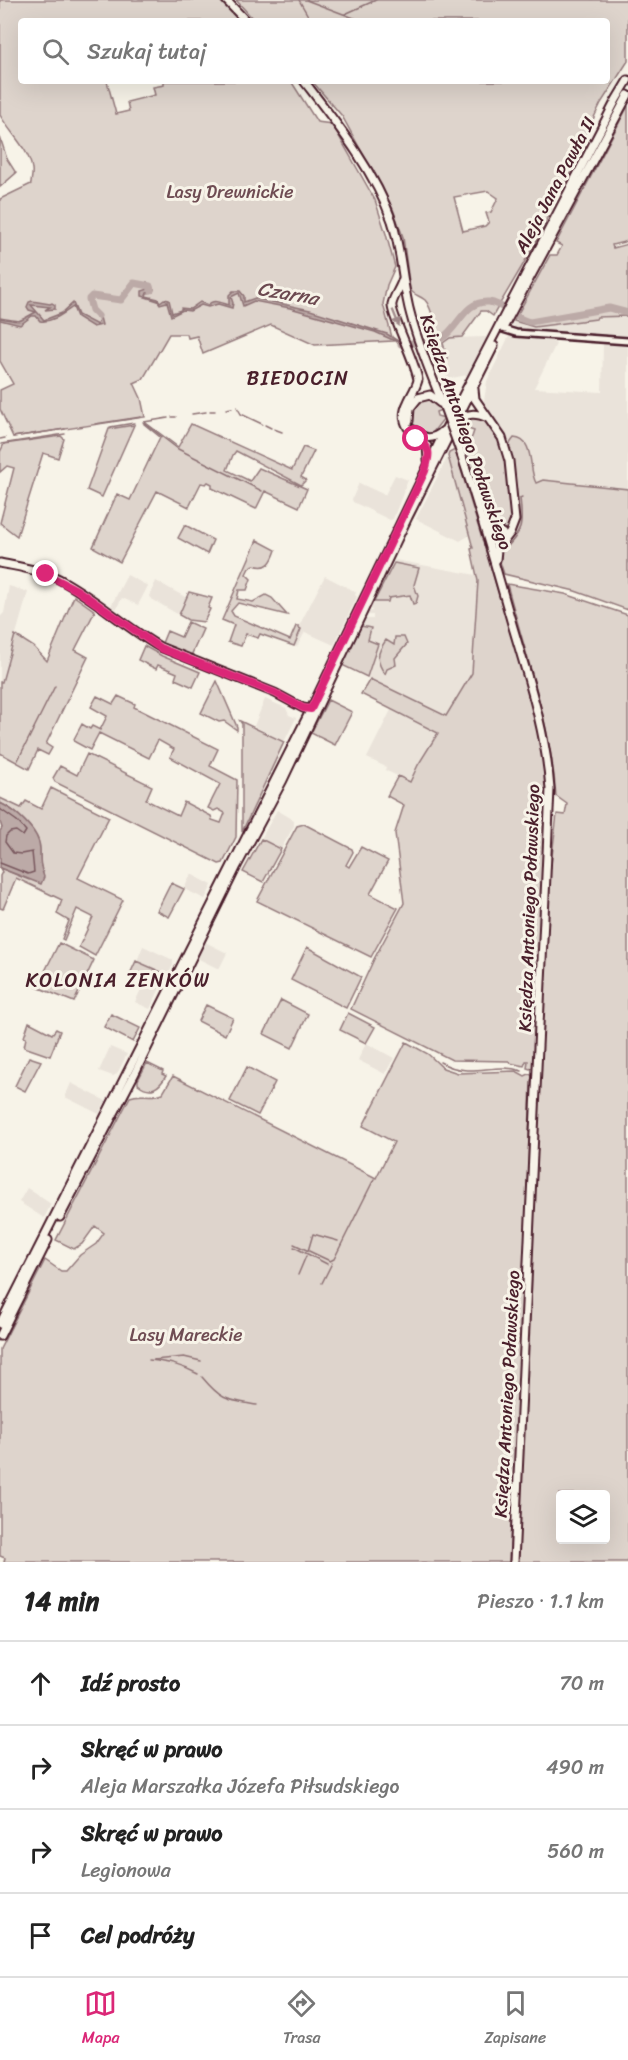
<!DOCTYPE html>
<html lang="pl">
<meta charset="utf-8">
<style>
:root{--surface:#fff;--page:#f2f2f2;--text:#222;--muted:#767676;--line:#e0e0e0;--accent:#db2777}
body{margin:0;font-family:Sriracha,sans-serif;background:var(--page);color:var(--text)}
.controls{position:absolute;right:18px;bottom:18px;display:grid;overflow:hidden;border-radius:6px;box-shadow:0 6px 24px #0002}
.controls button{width:54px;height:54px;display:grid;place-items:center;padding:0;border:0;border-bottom:2px solid var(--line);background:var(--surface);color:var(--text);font:30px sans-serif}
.stop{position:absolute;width:18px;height:18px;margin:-14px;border:4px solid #db2777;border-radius:50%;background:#fff}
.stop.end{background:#db2777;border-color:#fff;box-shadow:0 2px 6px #0008}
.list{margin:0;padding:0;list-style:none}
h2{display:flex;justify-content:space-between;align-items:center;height:78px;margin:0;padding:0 24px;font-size:26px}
h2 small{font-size:20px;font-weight:400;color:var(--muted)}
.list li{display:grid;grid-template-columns:39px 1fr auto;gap:18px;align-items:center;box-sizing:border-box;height:84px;padding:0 24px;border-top:2px solid var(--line)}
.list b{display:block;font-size:22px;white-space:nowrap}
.list p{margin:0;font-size:20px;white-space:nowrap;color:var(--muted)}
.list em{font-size:20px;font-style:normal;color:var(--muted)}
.icon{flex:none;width:33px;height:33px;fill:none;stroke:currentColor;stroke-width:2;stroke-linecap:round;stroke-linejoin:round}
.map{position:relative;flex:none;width:628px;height:1562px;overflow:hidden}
.search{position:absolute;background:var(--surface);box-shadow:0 6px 24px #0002;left:18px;right:18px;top:18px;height:66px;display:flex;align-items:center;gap:15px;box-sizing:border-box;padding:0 21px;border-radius:6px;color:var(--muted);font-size:22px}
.sheet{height:414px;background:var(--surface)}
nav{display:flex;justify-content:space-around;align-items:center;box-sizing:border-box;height:84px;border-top:2px solid var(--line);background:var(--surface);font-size:16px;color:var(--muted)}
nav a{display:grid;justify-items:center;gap:3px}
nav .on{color:var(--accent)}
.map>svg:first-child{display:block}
.built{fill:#eae3da}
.green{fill:#ded4cc;stroke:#947a7c;stroke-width:1.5;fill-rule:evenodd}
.water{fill:#bcaaa7;stroke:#8e7275;stroke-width:1.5}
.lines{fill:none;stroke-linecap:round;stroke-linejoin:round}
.shore{stroke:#78575d;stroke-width:1.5}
.stream{stroke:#8e7275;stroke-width:1.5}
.river{stroke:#bcaaa7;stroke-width:7}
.minor-casing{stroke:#4a1f2b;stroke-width:10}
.major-casing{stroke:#4a1f2b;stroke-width:11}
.minor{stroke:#f7f3e8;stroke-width:5}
.major{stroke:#f7f3e8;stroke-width:7}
.major-bridge-casing{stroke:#4a1f2b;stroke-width:11;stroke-linecap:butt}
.major-bridge{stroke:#f7f3e8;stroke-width:7}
.oneway{fill:#a0898a}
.route{stroke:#db2777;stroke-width:8}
.labels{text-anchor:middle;stroke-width:6;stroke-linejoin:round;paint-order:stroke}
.street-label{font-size:18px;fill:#4a1f2b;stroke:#f7f3e8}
.park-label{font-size:18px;fill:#6f4c53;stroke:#f7f3e8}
.water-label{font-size:20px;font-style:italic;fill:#6c4950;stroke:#f7f3e8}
.neighbourhood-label{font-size:20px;letter-spacing:1.5px;fill:#4a1f2b;stroke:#f7f3e8}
</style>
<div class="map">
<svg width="628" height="1562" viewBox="0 0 628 1562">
<rect width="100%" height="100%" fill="#f7f3e8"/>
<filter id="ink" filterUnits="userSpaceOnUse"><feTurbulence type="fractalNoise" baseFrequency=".0167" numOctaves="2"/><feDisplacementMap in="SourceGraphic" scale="12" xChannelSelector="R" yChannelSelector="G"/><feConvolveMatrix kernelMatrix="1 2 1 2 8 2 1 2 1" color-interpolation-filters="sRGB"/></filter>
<g filter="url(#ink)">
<path class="built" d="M616,316H628V337L513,329L514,326L512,325L514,321L526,326L556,325Z
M509,336L550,338L556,344L534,388L602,392L603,343L628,345V489L543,480L536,483L532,477L527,445L514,438L510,442L484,401L487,381Z
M486,337V342L467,375L447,379L444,369L448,366L443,343L450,338Z
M448,456L470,535L460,541L416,519Z
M395,475L408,480L393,519L390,520L353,502L352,499L359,483L385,495Z
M395,560L476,575L478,581L472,673L446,717L342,665L365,619H373V615H367L368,612L372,611L371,608Z
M127,575L148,586L138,605L122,598L116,609L111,606Z
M325,576L356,592L355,595L357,597L334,645L305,632L297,647L294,646L301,630L298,628L300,624Z
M156,581L187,598L179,615L150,598L149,596Z
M9,586L28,592L2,683L0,682V617L4,613Z
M265,699L286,708L289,715L296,718L284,742L254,726Z
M391,710L438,733L418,765L410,782L385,770L386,767L367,758Z
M277,810L294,820V826L281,849L261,839Z
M191,874L212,885L205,899L184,889Z
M205,942L227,953L219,969L197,958Z
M143,946L173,960V965L168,975L137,961Z
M145,981L160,988L150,1009L135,1002Z
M366,1043L394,1058L385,1074L358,1060Z
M110,1047L127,1054L117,1074L113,1076L99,1071Z
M71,1083L106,1101L99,1114L65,1097Z
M27,1188L51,1204L44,1218L19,1202Z"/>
<path class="green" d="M0,0H219L239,21H21V81H107L116,114L129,111L127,102L155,95L153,87L164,85V81H291L317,122L332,124L375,200L386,234L395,267L387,285L383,304L393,341L315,345L271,325L203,354L197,336L188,338L187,334H169L143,379L134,383L141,398L145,417L13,437L0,409V390L13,384L0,361V199L31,184C31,180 33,174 32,169C29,149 10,133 0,115Z
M236,0H628V61L601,103L583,140L570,176L551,202C553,220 504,295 493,316L486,311H481L462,337L450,338L443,343L447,358H441L435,336L437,333C434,323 432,307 425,300C419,295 414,296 410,289L403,237L393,209L342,116L312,81H607V21H255ZM488,191L498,198L491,212L486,213L489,222L485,226L463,231L454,197Z
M628,106V241L612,245L613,248L628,244V316L597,317L596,319L534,327L514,321L550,255H557L562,246L556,243Z
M0,137L7,159L16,173L0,187Z
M429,397L438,404L441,410L436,412L437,416L444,418L430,436C412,431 408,419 416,402Z
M469,416C473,417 479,417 483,419C508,429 510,495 512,519C509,527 506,530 496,530L487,522L465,443L472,437L474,431L465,428Z
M146,423L178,447L191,424L292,470L303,447L314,451L301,477L306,480L301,485L236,451L233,455L227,470L250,481L259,468L307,489L299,507L265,491L256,509L212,488V484L208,482L206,484L201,483L189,507L157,491L120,562L93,547L117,494L130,500L160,437L144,424Z
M134,425L102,497L87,490L109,429Z
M61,436L64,439L58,458L43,453L17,536L0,523L14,468L7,466L0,472V452L4,444Z
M514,438C535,439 528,469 536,483L543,480L628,489V610L575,591L504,574L500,562L501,555L498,553L515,531L518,522L508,446Z
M455,450L535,713L544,758L548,791L534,1067L530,1069L527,1068L528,1061H526L524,1066L510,1063L509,1061L452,1060L351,1009L374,959L404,903L395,833L404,805L387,796L398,776L410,782L418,765L438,733L361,694L370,679L446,716L472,673L478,581L471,549L473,548L448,456L449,453Z
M185,525L213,540L207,554L178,538Z
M257,540L276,550C272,562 268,570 254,565L249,568L246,574L251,579L247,590H239L237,599L253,602L266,595L272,598L287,615L238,603L231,611L234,616L290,640L296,626H299V628L301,629L294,646L260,634L258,638L246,634L241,646L228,642L234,625L222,620Z
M394,563L419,568L414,585L418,596L416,603L413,604L410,595L389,598L388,602H374Z
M507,584L565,594L628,615V1562H517L550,873L557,814L565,815L567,804L556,796C551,724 525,654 507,584ZM560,1494H606V1540H560Z
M189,592L212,598L208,608L210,609L204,622L188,620L179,615Z
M74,596L95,611L75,650L88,657L46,744L52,748L48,755L38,750L29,769L0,753V682H2L15,635L34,647L47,661Z
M188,622L203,629L191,656L162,643L167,631L181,637Z
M361,626L371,628L368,640L378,644L367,677L342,665Z
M395,637H404L407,644L395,658L396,665L387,669L385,674C375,660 377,653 386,640L394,645Z
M144,646L162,656L200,672L193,687L175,679L177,673L158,665L156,669L138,660Z
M217,681L237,727V730L224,721L219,722L201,713Z
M97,696L113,704L118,696L135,704L134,707L218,749L210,766L237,780L236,837L223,863L219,864L55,782L53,778L60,766L77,775L87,754L152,786L146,800L178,816L184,802L211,816L212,820L221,823L225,813L218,809L214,811L208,808L220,784L170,757L174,749L158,740L149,758L99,733L90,750L75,742L74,739L82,724L90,729L92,726L100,730L107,716L91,707Z
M328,700L352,712L335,745L311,733Z
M240,721L284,742L242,832V724Z
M51,788L109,817L78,878L123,900L95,956L79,947L93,917L77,909L64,940L62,939L69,921L57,914L62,900L16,878L3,909L0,908V876L2,872L0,868L29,880L43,873C37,863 42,855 39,845C35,828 16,810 0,803V798L21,808L26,801L41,809Z
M304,824L352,849L353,852L346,865L349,867L361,847L388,861L370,894L398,908L371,957L257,901L297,826Z
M261,839L281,849L263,882L243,872Z
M171,883L184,889L169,917L157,911Z
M59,943L94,960L74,1002L37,987Z
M307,947L361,977L346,1008L291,980Z
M136,961L168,975L162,988L130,974Z
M281,1000L308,1014L292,1048L264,1034Z
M206,1005L233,1018L225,1035L198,1021Z
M348,1013L375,1027L366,1043L340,1030Z
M111,1014L140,1028L133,1042L104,1027Z
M29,1022L52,1034L56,1029L60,1031L50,1056L24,1047L26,1038L24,1037Z
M406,1042L428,1054L443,1068L458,1073L516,1071L525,1076L529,1074L534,1076V1079L531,1080L522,1334L509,1562H4L5,1558L0,1556V1349L45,1260L61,1271H66L80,1255L96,1244L104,1233L95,1226L82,1244L74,1249L56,1240L130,1097C142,1092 150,1099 163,1093L173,1076L376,1178L394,1142L363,1126Z
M29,1057L41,1061L25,1091L15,1086Z
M147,1063L163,1071L162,1074L166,1076C159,1088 151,1094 138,1084V1080Z
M247,1067L275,1082L258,1115L230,1101Z"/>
<path class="water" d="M147,282L154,289L153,292L147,293L146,296L158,299L160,302L164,299L169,300L172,313L181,310V308L190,309L200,302L208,305C213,298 222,303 229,305V295L233,291H240L244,296V302L255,298L310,310L387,334L404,345L375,332L290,308L254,301L243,306L239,293L231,297L233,303L232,308L218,304L208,307L201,305L190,311L183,310L171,316L167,302L160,304L158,301L142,296V291L149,289L145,285Z
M32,301L50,304L52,303L55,305V309L45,310L50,307L31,305L44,320L62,313L73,303L78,315L97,325L99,319L91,310L93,309L100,317L102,325L93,327L77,317L73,307C64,313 52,323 40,321L36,316H32L20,325L0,320V318C24,322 15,323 36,312L29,310L27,307L29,302Z
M0,803C15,810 40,831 40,849C40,861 40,866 44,877L41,884L0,868V831L2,828L0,822Z"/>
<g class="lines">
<path class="shore" d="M0,809L17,821L26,831L23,836L16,831L10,832L6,836L5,842L13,853L21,854L32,852L34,872L28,874L0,863"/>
<path class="stream" d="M299,0L311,21
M306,0L362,21
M345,14L376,0
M237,407L241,414L262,424
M226,409L232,408
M210,411H215
M192,414L206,412
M172,417H176
M143,422L178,449L262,491
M144,422L168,418
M95,424L141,417
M265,425L271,428
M110,427L134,423
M274,429L282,432
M13,437L65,429
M0,439L5,438
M1,444L65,434
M503,551C523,532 523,525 520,498L522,497
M17,762L55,686
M440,1062C471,1080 493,1061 522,1071
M294,1244L330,1261L334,1259L374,1179
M294,1247L327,1264
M308,1251L313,1234L338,1241
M298,1275L306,1256
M322,1283L332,1263
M149,1360C168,1362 181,1365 198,1374
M154,1360L184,1357L201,1361
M202,1377C222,1401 227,1400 257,1405"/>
<path class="river" d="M98,316L92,310L89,299L92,296L121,300L134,283L150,286L151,290
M401,344C411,343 434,342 442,338C459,328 464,300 489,302C504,304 515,319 530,322L609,308L628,313"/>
<defs>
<path id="minor" d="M503,329L516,333L628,341"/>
<path id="major" d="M226,0L246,21
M304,81C337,124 374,170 392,221C402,252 402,285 411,316C419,347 432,377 444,407
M403,278C401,287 394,295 392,304C390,313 416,363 418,380C416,388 411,395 408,402C397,423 412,434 427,446L428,460
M503,328L628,95
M474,389L475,399L502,438L509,461L515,520L510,533L497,550L496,560
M409,421L410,408L418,398L430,395L440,403
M458,422C467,412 476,413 488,418
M414,430C424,440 433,440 443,431
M459,448C479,506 495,565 512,624C528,678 546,732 550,789L514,1562
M485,522L489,528L502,533
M0,563C19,567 41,570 59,579C95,598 125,627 160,647L275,693L303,708L314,710
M60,1217L134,1075L237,866L283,780L408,517L494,346
M0,1324L311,709L447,426L616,100L628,80
M0,1336L48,1240"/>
</defs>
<use href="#minor" class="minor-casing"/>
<use href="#major" class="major-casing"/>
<use href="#minor" class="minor"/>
<use href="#major" class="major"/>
<defs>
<path id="major-bridge" d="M444,407L459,448"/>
</defs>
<use href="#major-bridge" class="major-bridge-casing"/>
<use href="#major-bridge" class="major-bridge"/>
</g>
<defs><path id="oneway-solid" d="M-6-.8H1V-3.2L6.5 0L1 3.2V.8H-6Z" transform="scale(1.5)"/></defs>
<use class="oneway" href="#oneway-solid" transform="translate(396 318) rotate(68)"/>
</g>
<g class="lines" filter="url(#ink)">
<path class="route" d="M46,574L77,590L160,648L275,693L303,708L311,709L425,471C430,454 432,449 416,439"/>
</g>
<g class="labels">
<g class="street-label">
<text transform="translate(555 185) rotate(-62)" y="6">Aleja Jana Pawła II</text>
<text transform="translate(466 432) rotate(71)" y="6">Księdza Antoniego Poławskiego</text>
<text transform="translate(529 908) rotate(-88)" y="6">Księdza Antoniego Poławskiego</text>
<text transform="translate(507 1394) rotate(-87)" y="6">Księdza Antoniego Poławskiego</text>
</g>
<g class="park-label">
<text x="230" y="198">Lasy Drewnickie</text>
<text x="186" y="1341">Lasy Mareckie</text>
</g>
<g class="water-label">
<text transform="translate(288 293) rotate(10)" y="7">Czarna</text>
</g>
<g class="neighbourhood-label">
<text x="298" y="385">BIEDOCIN</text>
<text x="118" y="987">KOLONIA ZENKÓW</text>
</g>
</g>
</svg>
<div class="controls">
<button><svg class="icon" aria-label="layers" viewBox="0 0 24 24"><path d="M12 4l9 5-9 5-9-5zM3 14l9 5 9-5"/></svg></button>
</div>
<div class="stop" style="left:416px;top:439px"></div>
<div class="stop end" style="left:46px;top:574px"></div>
<div class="search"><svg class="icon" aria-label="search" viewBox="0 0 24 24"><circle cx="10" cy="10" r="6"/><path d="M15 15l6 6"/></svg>Szukaj tutaj</div>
</div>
<section class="sheet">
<h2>14 min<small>Pieszo · 1.1 km</small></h2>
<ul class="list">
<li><svg class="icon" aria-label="ahead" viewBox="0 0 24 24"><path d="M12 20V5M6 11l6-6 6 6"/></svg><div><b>Idź prosto</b></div><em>70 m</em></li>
<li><svg class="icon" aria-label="right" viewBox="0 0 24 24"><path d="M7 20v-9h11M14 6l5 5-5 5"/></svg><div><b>Skręć w prawo</b><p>Aleja Marszałka Józefa Piłsudskiego</p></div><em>490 m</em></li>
<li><svg class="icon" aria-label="right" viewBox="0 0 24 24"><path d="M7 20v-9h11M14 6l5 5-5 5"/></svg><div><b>Skręć w prawo</b><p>Legionowa</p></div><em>560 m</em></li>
<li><svg class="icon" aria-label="arrive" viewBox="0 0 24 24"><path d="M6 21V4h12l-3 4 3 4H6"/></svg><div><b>Cel podróży</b></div></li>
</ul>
</section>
<nav>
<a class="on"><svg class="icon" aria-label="map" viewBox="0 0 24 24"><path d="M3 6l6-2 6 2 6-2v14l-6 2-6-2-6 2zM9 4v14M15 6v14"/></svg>Mapa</a>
<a><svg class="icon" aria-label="directions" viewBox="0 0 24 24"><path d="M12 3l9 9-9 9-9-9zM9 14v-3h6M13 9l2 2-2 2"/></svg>Trasa</a>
<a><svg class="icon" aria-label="saved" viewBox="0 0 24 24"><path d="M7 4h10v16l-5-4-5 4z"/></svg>Zapisane</a>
</nav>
